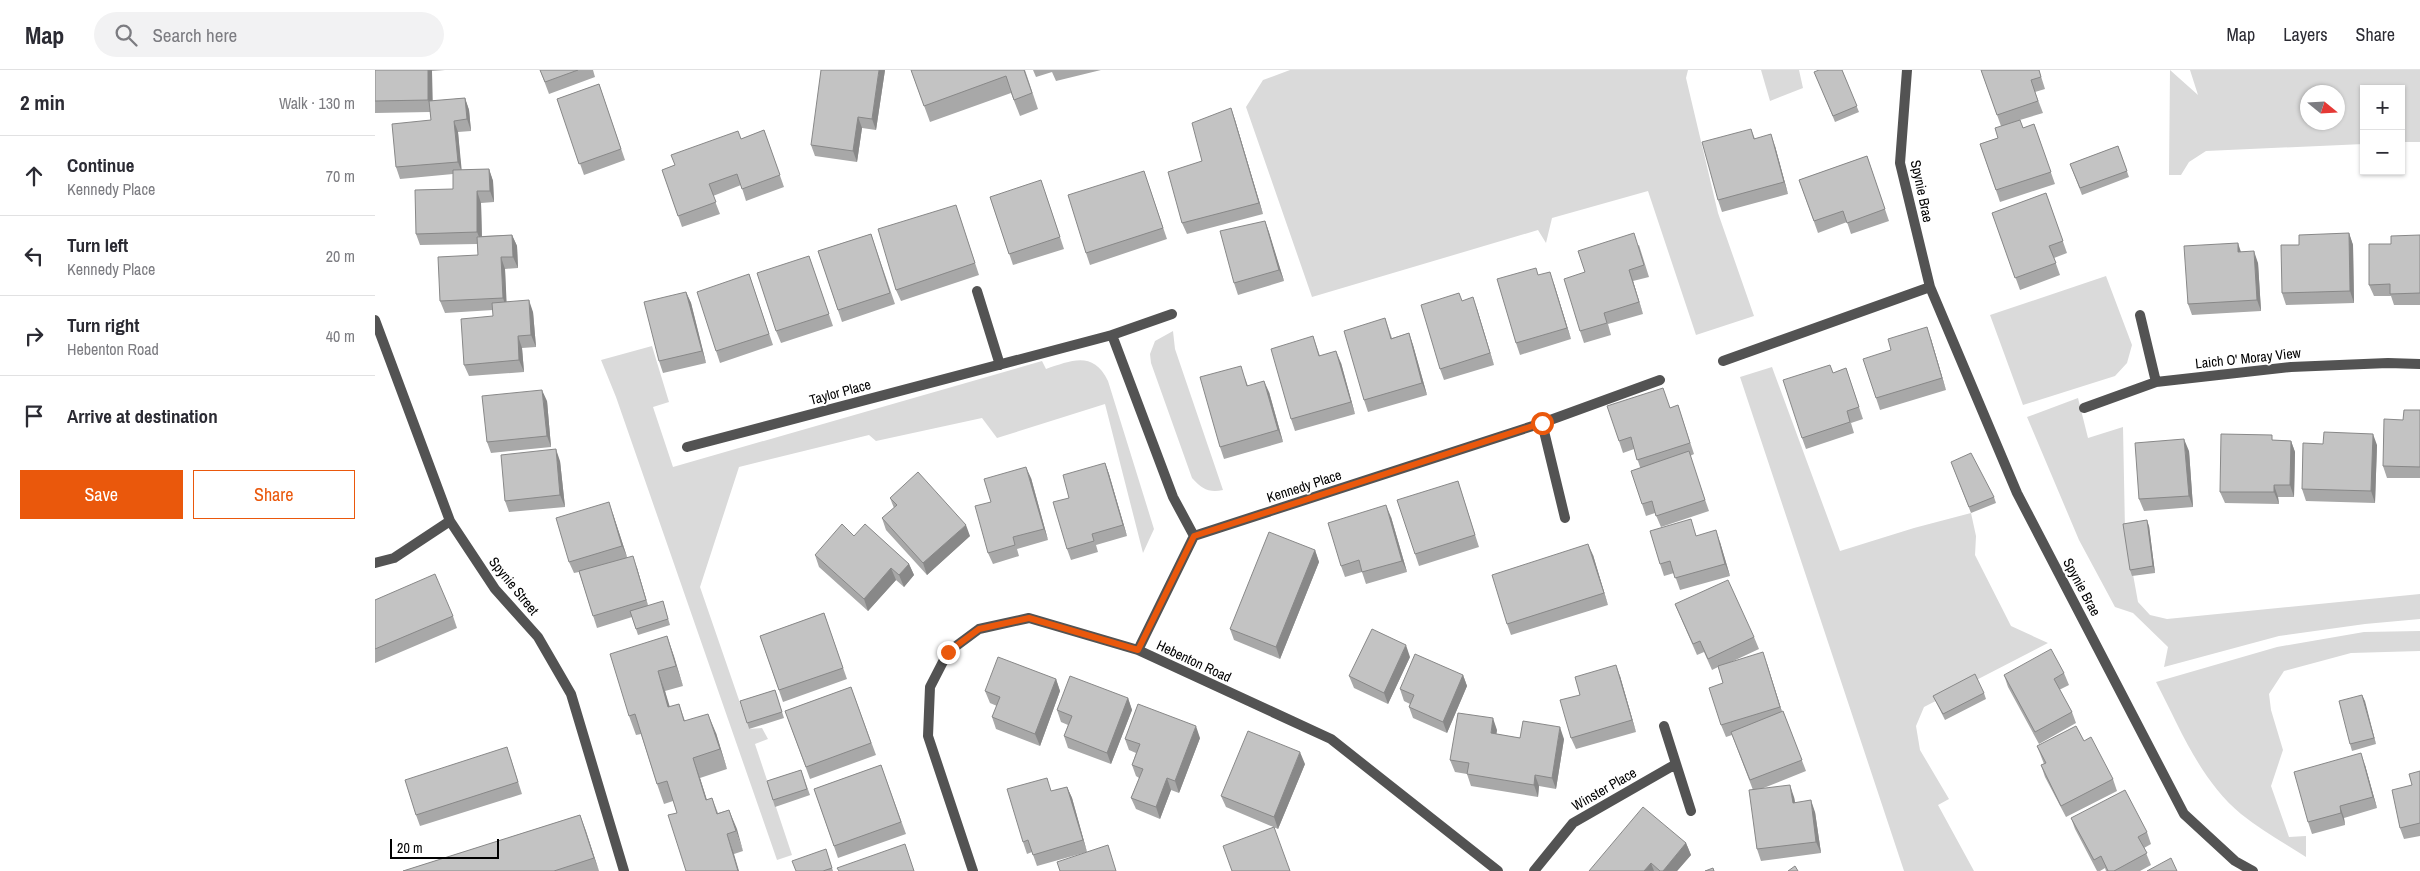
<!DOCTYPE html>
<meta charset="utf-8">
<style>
:root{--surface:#fff;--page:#f2f2f3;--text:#2b2b33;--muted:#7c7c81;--line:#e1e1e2;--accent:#ea580c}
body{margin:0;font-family:"Archivo Narrow",sans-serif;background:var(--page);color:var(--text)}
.controls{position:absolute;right:15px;top:15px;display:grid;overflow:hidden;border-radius:0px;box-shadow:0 1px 4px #0004}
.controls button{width:45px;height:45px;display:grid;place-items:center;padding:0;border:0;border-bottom:1px solid var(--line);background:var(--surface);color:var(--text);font:25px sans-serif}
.compass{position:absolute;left:1925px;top:15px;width:45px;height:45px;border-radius:50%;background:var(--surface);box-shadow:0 1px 4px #0004;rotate:108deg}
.scale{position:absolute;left:15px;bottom:12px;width:109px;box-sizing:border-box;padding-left:5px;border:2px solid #000;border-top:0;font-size:14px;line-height:18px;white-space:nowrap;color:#000;-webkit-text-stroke:4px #fff;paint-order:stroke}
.stop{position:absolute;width:15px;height:15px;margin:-11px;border:4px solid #ea580c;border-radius:50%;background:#fff}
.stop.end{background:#ea580c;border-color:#fff;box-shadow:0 1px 5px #0008}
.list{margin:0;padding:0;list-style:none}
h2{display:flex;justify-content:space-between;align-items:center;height:65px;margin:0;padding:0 20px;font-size:21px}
h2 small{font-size:16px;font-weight:400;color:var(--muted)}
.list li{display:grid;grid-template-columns:32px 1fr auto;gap:15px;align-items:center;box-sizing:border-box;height:80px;padding:0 20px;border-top:1px solid var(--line)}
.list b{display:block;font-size:19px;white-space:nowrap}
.list p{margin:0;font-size:16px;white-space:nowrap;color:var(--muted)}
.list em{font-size:16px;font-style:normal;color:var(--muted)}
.actions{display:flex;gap:10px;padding:15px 20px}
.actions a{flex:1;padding:11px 0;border:1px solid var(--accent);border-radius:0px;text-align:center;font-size:18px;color:var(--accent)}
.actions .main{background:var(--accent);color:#fff}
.icon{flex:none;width:28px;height:28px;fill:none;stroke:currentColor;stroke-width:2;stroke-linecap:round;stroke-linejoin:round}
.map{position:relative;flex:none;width:2045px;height:801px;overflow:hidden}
header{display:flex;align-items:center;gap:30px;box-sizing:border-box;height:70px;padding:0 25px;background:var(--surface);border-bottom:1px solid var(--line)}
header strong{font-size:24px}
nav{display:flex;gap:28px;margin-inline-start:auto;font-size:18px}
.search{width:350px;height:45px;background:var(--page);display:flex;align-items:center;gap:12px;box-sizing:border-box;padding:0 18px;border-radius:28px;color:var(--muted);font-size:19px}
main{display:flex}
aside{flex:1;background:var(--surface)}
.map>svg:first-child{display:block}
.green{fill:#dadada;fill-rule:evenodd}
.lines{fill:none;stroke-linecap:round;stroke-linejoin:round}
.minor{stroke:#535353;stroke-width:10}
.wall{fill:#a8a8a8}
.shaded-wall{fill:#888}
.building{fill:#c3c3c3;stroke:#888}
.route{stroke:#ea580c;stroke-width:6}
.labels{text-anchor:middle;stroke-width:4;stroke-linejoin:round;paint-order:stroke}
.street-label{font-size:14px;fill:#000;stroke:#fff}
</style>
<header>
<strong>Map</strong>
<div class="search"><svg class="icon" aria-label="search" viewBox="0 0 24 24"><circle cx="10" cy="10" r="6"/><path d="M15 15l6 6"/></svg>Search here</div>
<nav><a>Map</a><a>Layers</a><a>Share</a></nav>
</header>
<main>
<aside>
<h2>2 min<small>Walk · 130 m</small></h2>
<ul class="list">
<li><svg class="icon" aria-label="ahead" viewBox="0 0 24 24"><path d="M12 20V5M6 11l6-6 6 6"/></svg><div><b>Continue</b><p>Kennedy Place</p></div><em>70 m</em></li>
<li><svg class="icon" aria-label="left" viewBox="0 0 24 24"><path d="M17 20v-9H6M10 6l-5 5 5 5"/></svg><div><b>Turn left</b><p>Kennedy Place</p></div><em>20 m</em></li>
<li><svg class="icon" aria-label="right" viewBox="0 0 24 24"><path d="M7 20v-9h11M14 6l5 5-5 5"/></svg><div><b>Turn right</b><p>Hebenton Road</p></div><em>40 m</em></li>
<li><svg class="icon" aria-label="arrive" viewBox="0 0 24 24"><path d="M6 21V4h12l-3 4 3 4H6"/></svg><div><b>Arrive at destination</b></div></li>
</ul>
<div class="actions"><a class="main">Save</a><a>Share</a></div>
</aside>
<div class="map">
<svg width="2045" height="801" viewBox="0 0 2045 801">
<rect width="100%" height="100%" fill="#fff"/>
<path class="green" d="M915,0H1313L1311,8L1343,143L1379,246L1321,265L1273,121L1177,148L1171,173L1163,160L937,227L871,37L888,10Z
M1386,0H1424L1428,18L1395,31Z
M1795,0L1823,25L1815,0H2045V72H2026V19H1989V74L1831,81L1814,92L1806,105H1794ZM1932,22H1962V52H1932Z
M1731,206L1757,275L1752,293L1740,306L1648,335L1615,245Z
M798,261L800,279L848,420C834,423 827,419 817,408L776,293L775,284L780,271Z
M277,276L294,332L278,337L298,397L667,291L671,299C696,291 718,280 733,311L779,459L768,483L730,334L622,368L607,348L501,371L494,365L364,397L325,517L374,659L387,658L393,669L380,674L417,785L402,790L241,327L226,290Z
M1397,297L1465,481L1539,458L1596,443L1601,466L1600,485L1636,556L1673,573L1549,637L1541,656L1545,680L1574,729L1563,735L1599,801H1529L1365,307Z
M1703,328L1713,368L1748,357L1750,460L1763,532L1775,545L1792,549L2045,524V549L1990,554L1904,566L1789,597L1793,577L1758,543L1740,537L1704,470L1652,347Z
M2045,561V581L1976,583L1909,601L1894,624L1896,640L1908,680L1896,716L1914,767L1931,766V787C1909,773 1886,760 1866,744C1825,710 1805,658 1781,612L1902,577L1989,562Z"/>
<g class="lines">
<path class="minor" d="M1532,0L1525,93L1555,217L1642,423L1809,744L1860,791L1878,801
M602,221L625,295
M1765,245L1781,312
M0,250L75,451L120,519L163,567L196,624L249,801
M737,265L797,244
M1348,291L1555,217
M1709,338L1781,312L1916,297L2013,293L2045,294
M1167,353L1190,448
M312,377L737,265L798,427L819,466
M0,493L19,488L75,451
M763,580L819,466L1167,353L1285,310
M1289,656L1316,741
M598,801L553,666L555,617L573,582L604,559L654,548L763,580L956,669L1123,801
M1159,801L1198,753L1301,694"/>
</g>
<path class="wall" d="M0,0H70L57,1V31L90,28L94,40L96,61L83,62L86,100L114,99L118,111L119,132L106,133L107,166L137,165L142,176L143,198L130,199L131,232L158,242L161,277L147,278L149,302L94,306L89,295L118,246V240L70,243L65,231L103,185L102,174L45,175L41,164L78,119V104L25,109L21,97L56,50L55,42L0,43Z
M165,0H218L220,7L174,24Z
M510,0L501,60L487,58L482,92L440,86L436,75Z
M536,0H650L663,39L645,46L636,23L555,52Z
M658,0H726L681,11L677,2L661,7Z
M1467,0L1484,42L1460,52L1442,8Z
M1606,0H1664L1670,19L1660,22L1668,43L1645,50L1648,58L1659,54L1680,114L1625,132L1605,74L1623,68L1626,56Z
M224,14L250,90L209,105L182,29Z
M856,38L860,50L888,144L812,164L807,153L827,91Z
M1376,59L1380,69L1400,76L1413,124L1347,142L1343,130Z
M389,60L409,117L371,131L366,115L338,126L345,144L307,157L287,100Z
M1743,76L1754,107L1707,125L1695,94Z
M1492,86L1514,151L1476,164L1472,152L1443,163L1424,110Z
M773,113L792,169L715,195L711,183Z
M670,122L689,179L638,195L615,127Z
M1671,123L1692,183L1679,188L1685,205L1645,220L1617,143Z
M585,147L604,205L526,231L521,220Z
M890,151L909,211L863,225L859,213Z
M1974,163L1978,175L1979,233L1911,235L1907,223L1924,175Z
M496,164L520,234L467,252L443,181Z
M2045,165V235H2019L2016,226H1999L1994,215L2016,174Z
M1264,175L1274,207L1258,211L1268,244L1233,254L1236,265L1209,273L1205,261L1210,202Z
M1866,182L1883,193L1886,241L1817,245L1813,234Z
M434,186L458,256L406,273L401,261Z
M374,204L398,275L345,293L341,281Z
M1163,205L1179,214L1196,269L1145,285L1141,273Z
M311,222L316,233L331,293L288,303L284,291Z
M1087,231L1102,239L1119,295L1069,310L1065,299Z
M1010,248L1017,268L1034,263L1038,275L1052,325L993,342L989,330Z
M938,266L945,286L966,293L980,344L920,361L916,349Z
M1556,269L1571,320L1505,340L1501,328L1516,280Z
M1471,298L1488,349L1476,353L1479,363L1431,379L1427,368L1458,303Z
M870,308L873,316L894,322L908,372L849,389L845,377Z
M172,331L176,377L116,383L112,372Z
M1303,335L1319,384L1315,386L1334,441L1286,457L1280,443L1271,446L1267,434L1265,397L1259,379L1248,383L1244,371L1295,338Z
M2045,340V408H2012L2008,396L2028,350Z
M1899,370L1916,371L1920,382L1919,427H1903L1904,434L1850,433L1845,422Z
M1948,374L2002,375L2000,433L1931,431L1927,419Z
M1814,381L1818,437L1769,441L1764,429Z
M185,391L190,437L134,442L130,431Z
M1576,392L1619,427L1621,433L1596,443Z
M730,393L734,404L752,466L721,475L723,482L696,490L692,479L694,428Z
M656,408L673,470L642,479L644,486L618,494L613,483L616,432Z
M1083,411L1104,477L1044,496L1040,484Z
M515,428L595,466L552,505L511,460L507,448L519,438Z
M238,444L252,487L262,498L273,536L288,531L295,555L263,565L257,547L222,558L204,502L199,503L194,492Z
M1016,447L1032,502L991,514L987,502L970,507L966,496Z
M1774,456L1780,503L1757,506L1755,500Z
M479,466L534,494L539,505L529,517L521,510L493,541L444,497L440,485Z
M1321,466L1345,472L1355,506L1305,520L1299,503L1289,506L1285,494Z
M940,480L944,492L905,589L859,570L855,559Z
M1218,485L1233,535L1136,565L1132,554Z
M0,530L78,546L82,558L0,593Z
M1300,534L1379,567L1384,579L1354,593L1392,594L1407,642L1408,641L1431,701L1386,719L1419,727L1420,732L1440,742L1446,783L1386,791L1382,779L1378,720L1357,665L1351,667L1346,655L1348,613L1343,597L1337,600L1329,582L1322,585L1305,546Z
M449,543L472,609L408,632L385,566Z
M292,566L308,616L290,621L294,637L304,634L310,651L341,663L352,699L325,708L332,730L337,728L343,743L354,740L368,781L359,784L302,743L298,731L289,734L282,714L266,664L261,665L254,646Z
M1035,587L1013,634L979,618L974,606Z
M1689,603L1694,615L1684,620L1697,642L1701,653L1664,674L1633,617L1629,605Z
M1088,605L1092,616L1072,663L1038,648L1034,637L1035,634L1029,631L1025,619Z
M1245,606L1261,662L1201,679L1196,668L1205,625Z
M681,609L685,621L665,676L621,659L617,647L622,636L615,633L610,621Z
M476,617L501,685L435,709L410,641Z
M400,620L409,648L374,659L365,631Z
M1609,623L1611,629L1570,650L1558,626Z
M1987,625L2001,674L1977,681L1975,674Z
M753,628L757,640L736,694L693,678L689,666L693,655L686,652L682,640Z
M1122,660L1121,664L1145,668L1189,669L1181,719L1164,716L1163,727L1096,716L1092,704L1080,702L1075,690Z
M825,668L804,723L796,720L785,749L761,739L756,728L764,708L761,706L757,695L761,683L754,680L750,669Z
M1709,671L1738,709L1742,721L1691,747L1670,707L1666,695L1669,694L1662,676Z
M136,689L147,724L45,756L41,745Z
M930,694L903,759L851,737L846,726Z
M506,695L531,764L463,788L439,719Z
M1990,695L2002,738L1969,748L1970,755L1937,764L1933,752Z
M426,700L435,725L400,737L392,711Z
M2045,701V766L2029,769L2025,758L2037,715Z
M692,717L697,728L712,782L662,796L657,782L652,784L648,772L677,721Z
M205,745L224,801H28Z
M1696,748L1772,762L1776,774L1769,778L1776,795L1765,801H1731L1730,798L1725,801H1722L1700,759Z
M1311,773L1316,785L1302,801H1214Z
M451,779L458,801H421Z"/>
<path class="shaded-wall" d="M53,0H57V1L58,42L53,30Z
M504,0H510L501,60L497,49Z
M90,28L94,40L96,61L92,49Z
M856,38L860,50L888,144L884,133Z
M483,47L487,58L482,92L478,81Z
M79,51L83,62L87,103L83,92Z
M1396,64L1400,76L1413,124L1409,112Z
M114,99L118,111L119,132L115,121Z
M102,121L106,133L107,174L102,162Z
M890,151L894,162L909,211L904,200Z
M1974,163L1978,175L1979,233L1975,221Z
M137,165L142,176L143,198L138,187Z
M1863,173L1867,185L1863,182Z
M1879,181L1883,193L1886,241L1882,230Z
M126,187L130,199L132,240L128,228Z
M1254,200L1258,211L1268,244L1264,232Z
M1175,202L1179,214L1196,269L1192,258Z
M311,222L316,233L331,293L327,281Z
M1098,227L1102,239L1119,295L1115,283Z
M154,230L158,242L161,277L156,265Z
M1552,257L1556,269L1571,320L1567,308Z
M1034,263L1038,275L1052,325L1047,313Z
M143,266L147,278L149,302L144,290Z
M961,281L966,293L980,344L976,332Z
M889,311L894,322L908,372L903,360Z
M167,320L172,331L176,377L172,366Z
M1998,364L2002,375L2000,433L1996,421Z
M1809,369L1814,381L1818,437L1814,426Z
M1916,371L1920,382L1919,427L1915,415Z
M181,379L185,391L190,437L185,425Z
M730,393L734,404L752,466L748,455Z
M651,397L656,408L673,470L669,459Z
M1899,415L1903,427L1904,434L1899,422Z
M234,432L238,444L252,487L247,476Z
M1011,435L1016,447L1032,502L1027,491Z
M1772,450L1774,456L1780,503L1778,496Z
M591,455L595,466L552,505L548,493Z
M1341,460L1345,472L1355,506L1350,494Z
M1213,474L1218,485L1233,535L1229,523Z
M940,480L944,492L905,589L901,577Z
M258,486L262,498L275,542L271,530Z
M534,494L539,505L529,517L524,505Z
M516,498L521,510L493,541L489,529Z
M292,566L299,586L308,616L301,596Z
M1031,575L1035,587L1013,634L1009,623Z
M1388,582L1392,594L1409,648L1405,637Z
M1241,595L1245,606L1261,662L1257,650Z
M283,601L290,621L301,657L293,637Z
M1088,605L1092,616L1072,663L1068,652Z
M681,609L685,621L665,676L660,664Z
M1987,625L1990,631L2001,674L1999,668Z
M753,628L757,640L736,694L732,683Z
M333,644L341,663L352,699L345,679Z
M1118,648L1122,660L1120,674L1116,663Z
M821,656L825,668L804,723L800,711Z
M1185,657L1189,669L1181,719L1177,708Z
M925,682L930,694L903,759L899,747Z
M1986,683L1990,695L2002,738L1998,727Z
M318,688L325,708L338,750L331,730Z
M1160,705L1164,716L1163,727L1159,715Z
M792,708L796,720L785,749L781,737Z
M1415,715L1419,727L1422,744L1418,733Z
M692,717L697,728L712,782L708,770Z
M1436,730L1440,742L1446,783L1441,772Z
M1965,736L1969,748L1970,755L1966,743Z
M354,740L362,759L368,781L361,761Z
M205,745L211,761L224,801L219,788Z
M352,764L359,784L364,801H363Z
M1311,773L1316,785L1302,801H1288Z
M1276,793L1279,801H1269Z"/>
<path class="building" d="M0,0H53V30L0,31Z
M165,0H203L170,12Z
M446,0H504L497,49L483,47L478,81L436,75Z
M536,0H649L657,23L639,30L631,6L549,36Z
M1444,0H1467L1482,36L1458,46L1439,2Z
M1606,0H1664L1666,7L1656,10L1663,31L1622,45Z
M224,14L246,79L204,94L182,29Z
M90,28L92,49L79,51L83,92L21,97L17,54L56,50L54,31Z
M856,38L884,133L807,153L793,102L827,91L817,53Z
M1645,50L1648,58L1659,54L1676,102L1621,120L1605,74L1623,68L1620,58Z
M1376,59L1379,69L1396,64L1409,112L1343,130L1327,72Z
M389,60L405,105L367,119L362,104L334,114L341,132L303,146L287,100L300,95L296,85L363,61L366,69Z
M1743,76L1752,101L1705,118L1695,94Z
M1492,86L1510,139L1472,153L1468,141L1439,151L1424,110Z
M114,99L115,121H102V162L41,164L40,120L78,119V100Z
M769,101L788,158L711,183L693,125Z
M666,110L685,167L634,184L615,127Z
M1671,123L1688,171L1674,176L1681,193L1640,208L1617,143Z
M581,135L600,193L521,220L503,159Z
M890,151L904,200L859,213L845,161Z
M1259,163L1269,195L1254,200L1264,232L1229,243L1232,253L1205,261L1189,209L1210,202L1203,181Z
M1974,163L1975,221L1907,223L1906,175H1924V165Z
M496,164L515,223L463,240L443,181Z
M137,165L138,187H126L128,228L65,231L63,187L103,185L102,167Z
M2045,165V223L2015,224V214L1994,215V174H2016V166Z
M1863,173V182L1879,181L1882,230L1813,234L1809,176Z
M434,186L454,244L401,261L382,203Z
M1161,198L1163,205L1175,202L1192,258L1141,273L1122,209Z
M374,204L394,264L341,281L322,222Z
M311,222L327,281L284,291L269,232Z
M1084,223L1087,231L1098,227L1115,283L1065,299L1046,235Z
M154,230L156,265L143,266L144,290L89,295L86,249L118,246L117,233Z
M1010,248L1016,269L1034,263L1047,313L989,330L969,261Z
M1552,257L1567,308L1501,328L1488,289L1516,280L1513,269Z
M938,266L944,286L961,281L976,332L916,349L896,279Z
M1455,295L1458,303L1471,298L1484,337L1472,341L1475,352L1427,368L1408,310Z
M866,296L872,316L889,311L903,360L845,377L825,307Z
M1288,318L1295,338L1303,335L1315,373L1262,390L1256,367L1244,371L1232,336Z
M167,320L172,366L112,372L107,326Z
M2029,340H2045V397L2008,396L2009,349L2028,350Z
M1949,362L1998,364L1996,421L1927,419L1928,373L1948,374Z
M1846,364L1897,365V370L1916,371L1915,415H1899V422H1845Z
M1809,369L1814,426L1764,429L1760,373Z
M181,379L185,425L130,431L126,385Z
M1314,381L1330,430L1281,446L1277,431L1267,434L1256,401Z
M1596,383L1619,427L1594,437L1576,392Z
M730,393L748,455L717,464L719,471L692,479L678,432L694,428L688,405Z
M651,397L669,459L638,467L640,475L613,483L600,436L616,432L609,409Z
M543,402L591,455L548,493L507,448L522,435L515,428Z
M1083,411L1100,465L1040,484L1022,430Z
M234,432L247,476L194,492L181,448Z
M1011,435L1027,491L987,502L984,490L966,496L953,453Z
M1316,449L1321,466L1341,460L1350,494L1300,508L1295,491L1285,494L1275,461Z
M1772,450L1778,496L1755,500L1748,454Z
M467,454L479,466L490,454L534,494L524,505L516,498L489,529L440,485Z
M894,462L940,480L901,577L855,559Z
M1213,474L1229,523L1132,554L1117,505Z
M258,486L271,530L218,546L204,501Z
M60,504L78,546L0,579V530Z
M1353,510L1379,567L1333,589L1325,571L1318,574L1300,534Z
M288,531L293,549L261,559L255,541Z
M449,543L468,598L404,620L385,566Z
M997,559L1031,575L1009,623L974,606Z
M292,566L301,596L283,601L293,637L304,634L309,651L333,644L345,679L318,688L331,730L337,728L342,744L354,740L361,761L352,764L363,801H311L293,745L302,743L292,711L282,714L260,644L254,646L235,584Z
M1676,579L1689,603L1679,609L1697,642L1660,662L1629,605Z
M1388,582L1405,637L1346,655L1334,618L1348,613L1343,596Z
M1040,584L1088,605L1068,652L1034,637L1039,625L1025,619Z
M623,587L681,609L660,664L617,647L625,627L610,621Z
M1241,595L1257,650L1196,668L1185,630L1205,625L1200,607Z
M1600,604L1609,623L1568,644L1558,626Z
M695,606L753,628L732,683L689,666L697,646L682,640Z
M476,617L496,673L431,697L410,641Z
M400,620L407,642L372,653L365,631Z
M1987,625L1999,668L1975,674L1964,631Z
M763,634L821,656L800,711L792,708L781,737L756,728L768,699L757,695L765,674L750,669Z
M1408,641L1427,690L1375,710L1356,662Z
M1083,643L1118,648L1116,663L1145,668L1148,651L1185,657L1177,708L1160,705L1159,715L1092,704L1094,693L1075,690Z
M1701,656L1709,671L1716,667L1738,709L1686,736L1666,695L1671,693L1662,676Z
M873,661L925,682L899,747L846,726Z
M132,677L143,712L41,745L30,710Z
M1986,683L1998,727L1965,736L1966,743L1933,752L1919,702Z
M506,695L526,752L459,776L439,719Z
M426,700L432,719L398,730L392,711Z
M2045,701V753L2025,758L2017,720L2037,715L2034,704Z
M672,708L676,721L692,717L708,770L658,785L653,770L648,772L632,719Z
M1415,715L1418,733L1436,730L1441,772L1382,779L1374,720Z
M1750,720L1772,762L1763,767L1772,783L1739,801H1733L1726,786L1719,790L1696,748Z
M1268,737L1311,773L1288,801H1285L1276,793L1269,801H1214Z
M205,745L219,788L179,801H28Z
M899,757L915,801H857L848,776Z
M530,774L539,801H464L462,798Z
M733,775L741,801H685L682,792Z
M451,779L457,798L448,801H421L417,791Z
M1796,788L1802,801H1772Z
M1420,796L1423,801H1413Z
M1338,798L1339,801H1330Z"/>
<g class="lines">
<path class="route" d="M573,582L604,559L654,548L763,580L819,466L1167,353"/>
</g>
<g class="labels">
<g class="street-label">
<text transform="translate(1547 121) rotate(78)" y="5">Spynie Brae</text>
<text transform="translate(1873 288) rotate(-6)" y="5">Laich O' Moray View</text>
<text transform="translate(465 322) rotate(-15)" y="5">Taylor Place</text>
<text transform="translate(929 416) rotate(-18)" y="5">Kennedy Place</text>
<text transform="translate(139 516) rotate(51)" y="5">Spynie Street</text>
<text transform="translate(1707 517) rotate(62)" y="5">Spynie Brae</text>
<text transform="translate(819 591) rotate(25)" y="5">Hebenton Road</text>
<text transform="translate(1229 719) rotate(-30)" y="5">Winster Place</text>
</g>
</g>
</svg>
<div class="controls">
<button>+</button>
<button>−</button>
</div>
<svg class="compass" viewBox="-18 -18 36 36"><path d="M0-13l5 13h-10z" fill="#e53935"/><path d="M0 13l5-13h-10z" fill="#7c7c81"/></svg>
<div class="scale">20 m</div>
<div class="stop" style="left:1167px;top:353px"></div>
<div class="stop end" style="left:573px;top:582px"></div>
</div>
</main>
